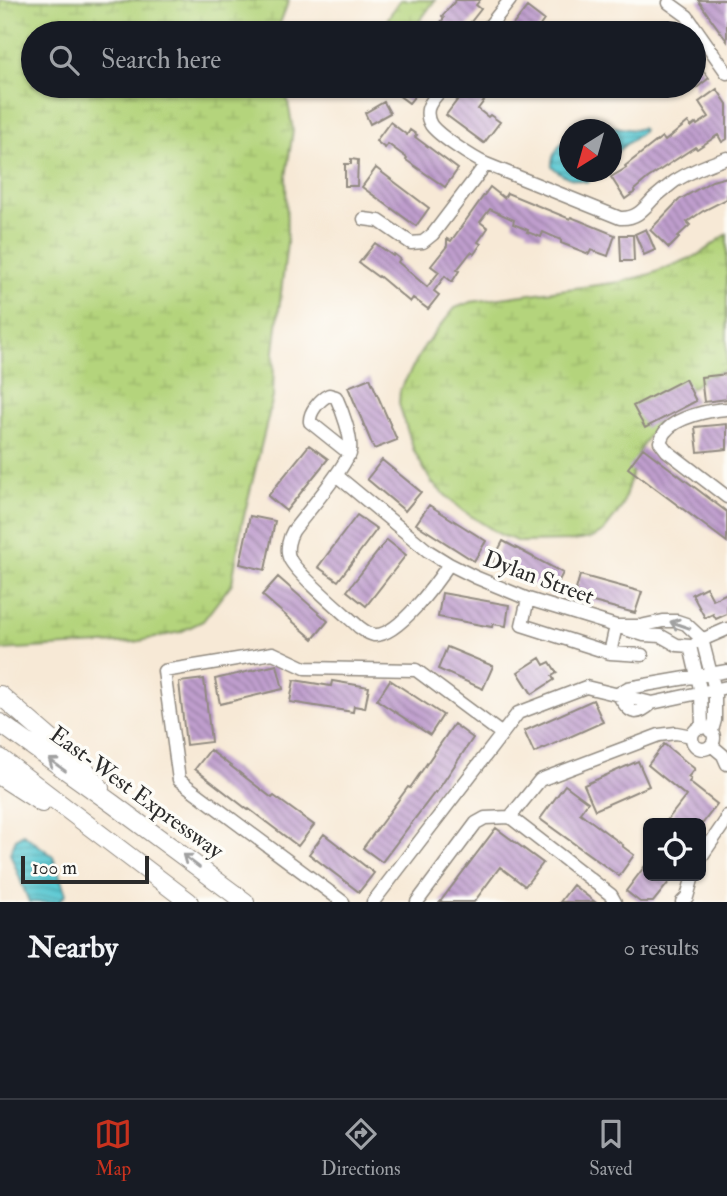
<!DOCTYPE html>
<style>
:root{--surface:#171b24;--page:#242831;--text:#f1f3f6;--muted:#9ea1a6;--line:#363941;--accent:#c8321e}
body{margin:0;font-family:"IM FELL Double Pica",serif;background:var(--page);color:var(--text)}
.controls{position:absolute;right:21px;bottom:21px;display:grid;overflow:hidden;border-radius:10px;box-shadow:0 2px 5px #0004}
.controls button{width:63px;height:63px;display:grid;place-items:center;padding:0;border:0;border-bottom:2px solid var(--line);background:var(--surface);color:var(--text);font:35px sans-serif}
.compass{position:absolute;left:559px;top:119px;width:63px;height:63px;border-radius:50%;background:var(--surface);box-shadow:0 2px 5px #0004;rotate:217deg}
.scale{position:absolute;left:21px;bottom:18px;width:128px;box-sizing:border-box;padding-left:7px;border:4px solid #2b2b2b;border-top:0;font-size:19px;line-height:24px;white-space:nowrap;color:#2b2b2b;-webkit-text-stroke:5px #fdfcf7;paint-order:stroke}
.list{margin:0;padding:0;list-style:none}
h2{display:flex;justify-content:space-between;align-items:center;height:91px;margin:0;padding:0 28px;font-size:30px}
h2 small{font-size:23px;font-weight:400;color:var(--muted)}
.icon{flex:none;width:38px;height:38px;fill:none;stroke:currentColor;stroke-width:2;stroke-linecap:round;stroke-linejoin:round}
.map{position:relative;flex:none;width:727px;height:902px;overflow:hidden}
.search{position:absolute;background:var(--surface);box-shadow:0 2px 5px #0004;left:21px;right:21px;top:21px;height:77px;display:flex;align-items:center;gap:18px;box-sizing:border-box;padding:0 24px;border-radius:38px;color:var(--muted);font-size:26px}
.sheet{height:196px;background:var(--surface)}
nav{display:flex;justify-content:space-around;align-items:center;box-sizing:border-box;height:98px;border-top:2px solid var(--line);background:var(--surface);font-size:19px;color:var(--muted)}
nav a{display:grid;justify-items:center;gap:4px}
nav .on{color:var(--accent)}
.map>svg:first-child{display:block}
.wetland{fill:url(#wetland-marsh);stroke:#708054;stroke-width:2}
.water{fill:url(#water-rules);stroke:#447a7f;stroke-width:2}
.building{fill:url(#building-back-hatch)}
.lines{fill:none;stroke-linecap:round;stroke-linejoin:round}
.minor-casing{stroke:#918a80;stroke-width:15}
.highway-casing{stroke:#918a80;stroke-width:20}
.minor{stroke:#fff;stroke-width:12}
.highway{stroke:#fff;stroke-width:18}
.oneway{stroke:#a0a0a0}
.labels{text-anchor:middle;stroke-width:7;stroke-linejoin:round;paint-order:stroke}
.street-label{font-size:23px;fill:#2b2b2b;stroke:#fdfcf7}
</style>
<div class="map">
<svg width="727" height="902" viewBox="0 0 727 902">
<defs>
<pattern id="wetland-marsh" width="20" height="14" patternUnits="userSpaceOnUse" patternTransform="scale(1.75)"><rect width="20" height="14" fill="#b4d47c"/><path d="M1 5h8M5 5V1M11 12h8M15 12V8" fill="none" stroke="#9bb66b"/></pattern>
<pattern id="water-rules" width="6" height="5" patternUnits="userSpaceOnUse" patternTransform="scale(1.75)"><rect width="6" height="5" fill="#5cc9d3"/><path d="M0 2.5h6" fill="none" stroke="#4ca3ab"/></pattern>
<pattern id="building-back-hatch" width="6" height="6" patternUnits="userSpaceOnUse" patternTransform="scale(1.75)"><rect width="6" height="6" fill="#bf9ecd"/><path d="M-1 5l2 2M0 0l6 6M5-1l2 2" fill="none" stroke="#9b81a7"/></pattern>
</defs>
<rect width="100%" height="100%" fill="#fdfcf7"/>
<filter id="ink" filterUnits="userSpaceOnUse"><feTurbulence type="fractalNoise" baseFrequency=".0143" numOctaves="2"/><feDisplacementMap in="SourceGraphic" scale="14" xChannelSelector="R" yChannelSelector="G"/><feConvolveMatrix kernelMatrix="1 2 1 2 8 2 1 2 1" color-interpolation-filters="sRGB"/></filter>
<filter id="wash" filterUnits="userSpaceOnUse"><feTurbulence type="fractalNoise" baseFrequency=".00686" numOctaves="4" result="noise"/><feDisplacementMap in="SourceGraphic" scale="28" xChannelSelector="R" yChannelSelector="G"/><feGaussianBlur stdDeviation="1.57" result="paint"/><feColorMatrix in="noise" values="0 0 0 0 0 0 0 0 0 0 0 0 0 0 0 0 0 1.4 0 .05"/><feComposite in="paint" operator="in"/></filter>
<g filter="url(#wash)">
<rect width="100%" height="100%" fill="#f7e9d6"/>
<path class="wetland" d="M0,0H289L279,26V33H33V86H285L293,130L286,177L287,243L274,351L273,397L242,524L232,583L203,621L180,632L135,642L0,650Z
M400,0H435L411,33H387L388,18Z
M727,234V369L707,377L676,399L648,436L638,453L622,507L603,532L592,538L573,541L520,542L501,535L463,511L432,483L414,451L399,404L400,390L425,345L455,308L471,302L620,282L651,274L698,255Z"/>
<path class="water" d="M597,124L634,130L641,128L643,130L641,133L612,155V130L580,129Z
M569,136L570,172H597L588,182C575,181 560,176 552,166C551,154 561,143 569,136Z
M23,834L53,856L66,894L59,902H29L10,853L16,839Z"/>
<g id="blocks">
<path class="building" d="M456,0H480L476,5L481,9L463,32L458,29L454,33H433L444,18L442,16Z
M698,0H727V41L709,16Z
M527,7L544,20L535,33H513L509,30Z
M694,58L709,78L694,90Z
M386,86H407L417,93L409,103Z
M468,86H487L492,90L478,109L488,117L490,115L500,122L484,143L446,115Z
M717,89L727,104V139L722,142L718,135L697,149L695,147L648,178L634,190L635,192L625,199L611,177L626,168L625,166L662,137L665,141L688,122L691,127L696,123L697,125L709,117L699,102Z
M384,102L390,113L370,124L365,113Z
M390,122L407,135L410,130L417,135L415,137L458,169L445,187L406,160L407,158L388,144L385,148L376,141Z
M351,159L358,160L357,186H345V164H351Z
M376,168L429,208L416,226L362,187Z
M727,177V199L703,211L687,222L690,225L677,237L679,238L669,248L650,230L679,200L712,181Z
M490,187L504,198L507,193L570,219L571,217L615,235L608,256L591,250L589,254L561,243V240L543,232L541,237L527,232L528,230L513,224L514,220L490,209L480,222L488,228L478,242L481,244L474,254L471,252L457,270L459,271L452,282L445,276L434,291L439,295L428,309L413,298L410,302L379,276L378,277L359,263L375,243L393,256L394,254L400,259L398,262L427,287L439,272L431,266L447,246V239L451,241Z
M646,229L655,250L644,255L635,234Z
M620,235H633L634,261H621Z
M727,374V399L704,402L701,377Z
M370,378L397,440L374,449L348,387Z
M685,379L696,401L645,428L633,406Z
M727,424V449L698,452L695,427Z
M309,445L328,459L286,511L268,496Z
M643,448L727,512V542L628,468Z
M382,460L421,492L405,511L367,479Z
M429,505L486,541L474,561L416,524Z
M357,515L377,529L338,581L318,567Z
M250,516L275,521L265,570L240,564Z
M387,540L406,555L366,606L347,591Z
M503,541L563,573L552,594L492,562Z
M580,575L642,592L635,613L574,597Z
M278,577L328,621L313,639L262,595Z
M706,587L713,600L727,593V614L716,619L713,614L705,618L692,594Z
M442,593L509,605L506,626L493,624L492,627L438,617Z
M447,647L493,666L483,689L438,669Z
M540,658L544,665L550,662L557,673L552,676L554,680L532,694L518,672Z
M277,665L283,689L220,704L215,679Z
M204,679L211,742L186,745L179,682Z
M294,680L331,686L332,681L369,687L365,708L354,706L353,712L290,702Z
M390,680L443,715L430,735L377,700Z
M593,700L603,722L534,753L524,731Z
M454,724L473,738L436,793L435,792L382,862L363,848L408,787L410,788Z
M664,744L695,769L688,777L691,779L689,782L717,804L703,823H665L686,796L648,765Z
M210,750L272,798L274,796L314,825L298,846L249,809L248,810L195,769Z
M638,761L649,786L595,810L584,785Z
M565,785L588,802L580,813L623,845L622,846L634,855L619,876L540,819Z
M496,828L543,863L525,886L500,867L474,902H440Z
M324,834L374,873L359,892L309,854Z
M648,862V876H674L653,902H640L626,891Z
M573,885L595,902H560Z"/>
</g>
</g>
<g filter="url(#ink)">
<use href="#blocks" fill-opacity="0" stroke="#918a80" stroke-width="2"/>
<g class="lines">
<defs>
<path id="minor" d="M669,3L687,16L727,73
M484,33L510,0
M444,86C439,93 430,100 428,109C427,114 428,120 431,125C439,136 473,158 486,164L620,218C636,219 643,210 653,199C660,193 667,187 675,181C691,171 709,164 727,158
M364,219L379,221L411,243L423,242L433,234L486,164
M727,409C709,410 676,417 665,432C663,434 661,440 660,442L667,451L727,497
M350,454L310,422C309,412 320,399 329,395L336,397C342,410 352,437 350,450C348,465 304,516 293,531C289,538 286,549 289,557C293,571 346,615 359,627C363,630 368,634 374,635C398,637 437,582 449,564
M336,475L428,551L449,564L475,577L528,599L616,626L610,653L522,625L528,599
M697,642L727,629
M610,653L642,655
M618,694L628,688L727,671
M618,694C628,712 635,719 652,703
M692 738a11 11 0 1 1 22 0a11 11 0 1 1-22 0Z
M702,728L701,693L690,646L677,645L661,636L644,635L616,626H640L663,621H677L686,624L702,639L715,690V720L713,727L710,731
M502,734L518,713L586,687L652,703L727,687
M711,745L723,755L727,764
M510,817L611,895L615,902
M701,857L727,819V816
M343,902L179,780L164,671L273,653L305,668L416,670L502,734L373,902
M417,902L476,823L485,818L510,817L540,780L659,735L676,733L692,736
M682,902L687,897L693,876"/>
<path id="highway" d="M0,695L82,766L100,788
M0,723L113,804L245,902
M0,758L189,902
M0,776L42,803"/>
</defs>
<use href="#minor" class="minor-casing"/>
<use href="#highway" class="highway-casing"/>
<use href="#minor" class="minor"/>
<use href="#highway" class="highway"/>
</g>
<defs><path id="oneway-shaft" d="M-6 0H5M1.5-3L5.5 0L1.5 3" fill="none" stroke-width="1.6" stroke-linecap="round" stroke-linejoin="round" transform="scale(1.75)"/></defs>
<g class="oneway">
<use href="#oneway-shaft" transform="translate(680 625) rotate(-161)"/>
<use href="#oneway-shaft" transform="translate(57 765) rotate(-144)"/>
<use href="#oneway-shaft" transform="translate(191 861) rotate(-143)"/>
</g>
</g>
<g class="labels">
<g class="street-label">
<text transform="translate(539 577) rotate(20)" y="8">Dylan Street</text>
<text transform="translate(137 792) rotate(36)" y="8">East-West Expressway</text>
</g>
</g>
</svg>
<div class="controls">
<button><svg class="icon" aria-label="locate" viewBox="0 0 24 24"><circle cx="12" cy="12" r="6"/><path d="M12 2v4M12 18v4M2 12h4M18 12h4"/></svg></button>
</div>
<svg class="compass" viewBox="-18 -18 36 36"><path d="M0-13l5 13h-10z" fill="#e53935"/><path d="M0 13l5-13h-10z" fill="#9ea1a6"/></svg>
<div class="scale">100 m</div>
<div class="search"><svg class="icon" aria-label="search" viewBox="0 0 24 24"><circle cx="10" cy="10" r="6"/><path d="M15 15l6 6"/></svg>Search here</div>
</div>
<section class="sheet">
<h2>Nearby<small>0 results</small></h2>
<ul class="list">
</ul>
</section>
<nav>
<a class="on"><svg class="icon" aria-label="map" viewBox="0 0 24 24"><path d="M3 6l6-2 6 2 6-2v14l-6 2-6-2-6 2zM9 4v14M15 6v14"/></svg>Map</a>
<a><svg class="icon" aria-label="directions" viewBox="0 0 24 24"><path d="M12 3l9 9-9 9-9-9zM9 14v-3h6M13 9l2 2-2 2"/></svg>Directions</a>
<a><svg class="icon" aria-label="saved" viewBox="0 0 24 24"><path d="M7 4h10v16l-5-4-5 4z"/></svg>Saved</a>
</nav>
